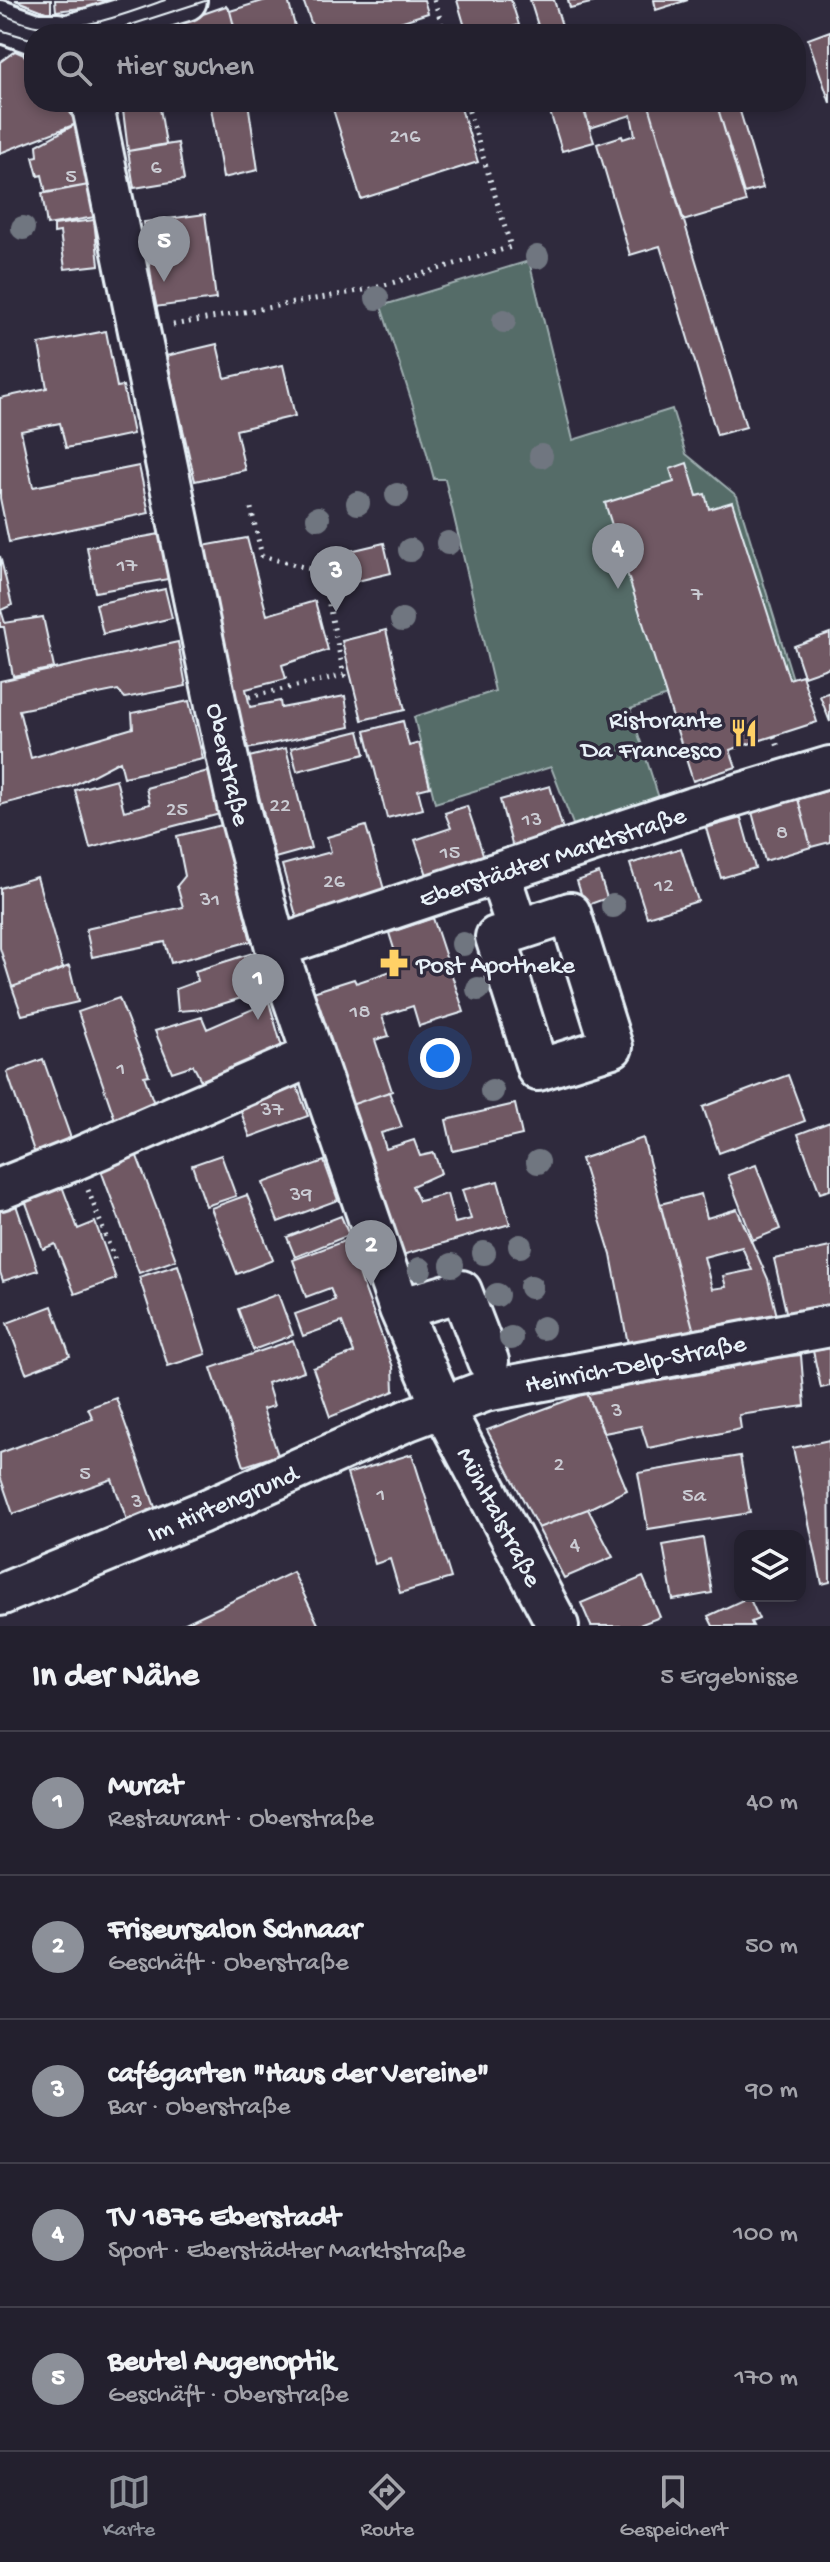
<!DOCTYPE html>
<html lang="de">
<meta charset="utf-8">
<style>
:root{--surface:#23202e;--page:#2f2d3a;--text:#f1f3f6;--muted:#a3a3aa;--line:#403e4a;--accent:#8c9099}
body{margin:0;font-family:"Gochi Hand",sans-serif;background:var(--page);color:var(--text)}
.controls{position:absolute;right:24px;bottom:24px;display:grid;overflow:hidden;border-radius:16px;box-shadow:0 4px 12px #0003}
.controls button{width:72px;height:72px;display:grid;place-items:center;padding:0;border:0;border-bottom:2px solid var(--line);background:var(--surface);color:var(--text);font:40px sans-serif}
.you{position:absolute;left:440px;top:1058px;width:28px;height:28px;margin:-20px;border:6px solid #fff;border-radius:50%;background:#1a73e8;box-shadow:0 0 0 12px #1a73e833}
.badge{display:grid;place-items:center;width:52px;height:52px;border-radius:50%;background:var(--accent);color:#fff;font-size:26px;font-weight:700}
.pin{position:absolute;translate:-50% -66px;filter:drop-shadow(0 2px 4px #0008)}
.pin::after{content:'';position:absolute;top:42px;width:28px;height:24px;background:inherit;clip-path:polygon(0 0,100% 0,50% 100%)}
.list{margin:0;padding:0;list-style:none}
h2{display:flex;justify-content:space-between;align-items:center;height:104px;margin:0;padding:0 32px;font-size:34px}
h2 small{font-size:26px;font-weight:400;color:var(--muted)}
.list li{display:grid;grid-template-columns:52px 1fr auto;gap:24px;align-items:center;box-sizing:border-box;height:144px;padding:0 32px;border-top:2px solid var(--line)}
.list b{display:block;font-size:30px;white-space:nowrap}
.list p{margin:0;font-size:26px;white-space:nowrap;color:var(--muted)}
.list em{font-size:26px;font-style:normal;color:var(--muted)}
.icon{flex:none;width:44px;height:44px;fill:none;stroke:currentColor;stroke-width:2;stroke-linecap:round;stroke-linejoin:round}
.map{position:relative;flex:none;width:830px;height:1626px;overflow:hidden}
.search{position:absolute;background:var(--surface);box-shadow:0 4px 12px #0003;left:24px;right:24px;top:24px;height:88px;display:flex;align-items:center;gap:20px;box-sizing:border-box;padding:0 28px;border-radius:32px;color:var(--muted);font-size:30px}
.sheet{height:824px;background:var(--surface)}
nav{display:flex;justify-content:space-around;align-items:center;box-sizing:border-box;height:112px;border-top:2px solid var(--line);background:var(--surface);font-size:22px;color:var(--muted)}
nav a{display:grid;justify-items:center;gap:4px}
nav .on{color:var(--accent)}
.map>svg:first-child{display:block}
.green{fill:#556c67;stroke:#9eaeb0;stroke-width:2}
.building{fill:#705864;stroke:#e8f1f8;stroke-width:2;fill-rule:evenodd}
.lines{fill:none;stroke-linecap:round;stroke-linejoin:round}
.minor-casing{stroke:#e8f1f8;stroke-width:46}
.path{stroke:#e8f1f8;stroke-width:5;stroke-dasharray:2 6;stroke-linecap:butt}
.minor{stroke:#2f2a3d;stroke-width:40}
.tram{stroke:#e8f1f8;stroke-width:2}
.tree{fill:#707680}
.labels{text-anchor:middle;stroke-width:7;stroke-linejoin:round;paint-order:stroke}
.number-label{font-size:22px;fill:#cacbd3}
.poi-label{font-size:26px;fill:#e8f1f8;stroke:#2f2a3d;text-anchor:end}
.street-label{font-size:26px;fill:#e8f1f8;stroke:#2f2a3d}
</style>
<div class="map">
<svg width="830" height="1626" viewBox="0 0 830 1626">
<rect width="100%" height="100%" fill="#2f2a3d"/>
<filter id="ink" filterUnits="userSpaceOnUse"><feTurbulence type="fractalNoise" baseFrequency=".0125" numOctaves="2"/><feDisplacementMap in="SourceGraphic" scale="16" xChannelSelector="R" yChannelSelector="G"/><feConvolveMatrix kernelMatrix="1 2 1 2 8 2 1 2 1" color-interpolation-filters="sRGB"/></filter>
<g filter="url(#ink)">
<path class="green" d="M529,261L573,440L672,409L686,454L737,496L796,689L709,681L630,709L659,798L574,827L551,767L435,803L414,717L495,691L445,479H434L419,424L381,306Z"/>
<path class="building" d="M15,0H51V14Z
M55,0H131L125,3L56,11Z
M266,0H288L297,34H236L230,11Z
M303,0H424L428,13L362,34H315Z
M457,0H511L519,25L486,34H467Z
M530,0H554L562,26L540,32Z
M568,0H603L570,8Z
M654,0H688L656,10Z
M226,6L230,11L236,34H145Z
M830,31V103L808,39Z
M15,51L24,55L34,66V102H65L76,124L0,153V62Z
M122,102H159L166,144L128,151Z
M210,102H248L258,170L223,178Z
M344,102H459L478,162L361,199L332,106Z
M547,102H581L594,142L562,151Z
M582,102H648L746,427L717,435L660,246L630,255L597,144L622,136L623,139L635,135L631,115L590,128Z
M648,102H716L746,202L683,221Z
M716,102H759L739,108L763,188L744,193Z
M76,124L89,185L46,193L42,175L38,176L33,157L38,156L37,145Z
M178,143L184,180L134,188L128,151Z
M89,185L95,217L47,225L42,193Z
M205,214L216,299L155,307L144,222Z
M94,220L99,265L65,269L60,232L54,233V225Z
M106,331L117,387L123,386L133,434L66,448L60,423L21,431L33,487L139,466L149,513L9,542L0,498V398L47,388L39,344Z
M217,344L225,378L283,365L295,416L236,430L245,470L195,481L166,356Z
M687,463L697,496L705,494L709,509L732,502L789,679L802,675L817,722L730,750L736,767L693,781L605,503L674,482L670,469Z
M160,534L168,579L95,592L87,547Z
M247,538L267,615L315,601L328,650L282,665L286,679L246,689L250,707L280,701L281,708L345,696L350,727L247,749L203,546Z
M384,543L391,573L336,586L329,556Z
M0,556L12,605L1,610L5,623L43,617L54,668L13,676L4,627H0Z
M165,589L172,618L103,634L96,604Z
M386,630L405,710L362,720L342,641Z
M830,633V667L804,676L794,646Z
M178,642L186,686L125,698L118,690L19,710L31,758L133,728L132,713L189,701L203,759L124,777L120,761L72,786L0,805V681Z
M830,692V722L820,696Z
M403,721L409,746L419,743L430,787L418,790L423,809L387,818L365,731Z
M359,731L365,754L297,771L291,748Z
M286,748L311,848L275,858L249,757Z
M208,771L220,814L90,848L75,790L116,779L124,811L150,804L146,788Z
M550,786L564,833L513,848L500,800Z
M830,790V842L811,847L798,799Z
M798,799L811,847L765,861L752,812Z
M467,806L485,860L428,878L415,840L451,828L445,813Z
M741,818L755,868L721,878L706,828Z
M222,825L251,941L171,963L165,942L92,957L86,929L183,907L177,886L185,876L177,836Z
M366,826L385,893L297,919L282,865L331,852L327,837Z
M681,848L698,901L647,917L630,864Z
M599,873L607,898L585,906L577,881Z
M37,877L63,969L12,987L0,948V888Z
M433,918L464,1012L419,1026L413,1006L382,1016L389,1036L375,1040L392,1091L348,1106L310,993L354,979L356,983L400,968L389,933Z
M256,952L267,990L206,1009L178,1011L176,989L198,981L195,971Z
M69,966L78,1002L22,1015L12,987Z
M119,998L149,1075L144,1076L159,1117L119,1131L78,1012Z
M269,1002L284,1054L208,1094L193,1065L172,1072L155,1031L202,1017L207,1029Z
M43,1059L74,1147L37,1160L7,1072Z
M788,1075L805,1121L719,1153L703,1107Z
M293,1076L308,1116L250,1137L236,1098Z
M389,1092L402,1127L381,1133L386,1149L414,1140L420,1156L434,1153L441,1173L412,1186L419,1201L447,1194L455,1223L471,1219L462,1190L498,1181L510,1224L402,1255L348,1106Z
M515,1104L522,1135L453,1151L446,1120Z
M830,1122V1190L820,1193L798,1134Z
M643,1138L694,1332L628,1344L611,1255L581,1159Z
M135,1151L176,1260L139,1273L99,1165Z
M221,1155L236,1196L206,1206L192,1165Z
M324,1161L338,1200L278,1222L263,1183Z
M756,1165L780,1229L753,1240L728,1175Z
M59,1178L78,1229L95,1222L116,1279L75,1294L55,1244L43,1249L22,1192Z
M12,1193L38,1270L3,1281L0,1272V1198Z
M701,1194L707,1218L737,1209L768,1279L777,1316L694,1332L660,1204ZM742,1247L752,1270L723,1276L726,1287L712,1289L704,1257Z
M247,1195L273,1260L237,1274L211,1208Z
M341,1216L349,1235L295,1257L287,1237Z
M347,1240L393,1367L394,1391L330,1417L313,1368L354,1353L342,1322L303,1336L295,1314L335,1300L330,1288L306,1297L293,1260Z
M830,1247V1306L787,1316L774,1259Z
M178,1265L206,1354L168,1366L139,1277Z
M278,1294L293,1335L253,1350L238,1309Z
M52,1306L70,1356L26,1373L7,1323Z
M293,1340L304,1371L267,1383L274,1406L263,1409L278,1455L244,1466L211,1368Z
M830,1348V1386L821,1388L813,1351Z
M801,1355L805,1406L739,1415L741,1429L648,1448L641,1426L604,1433L587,1393L732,1369V1362Z
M587,1393L627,1490L588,1509L538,1528L487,1430Z
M116,1398L156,1510L127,1520L112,1479L13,1514L0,1476V1453L93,1419L88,1408Z
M829,1440L830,1582L822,1584L793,1448Z
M412,1454L451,1578L400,1593L390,1559L375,1564L347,1474Z
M740,1456L750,1513L648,1529L638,1473Z
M588,1509L613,1557L564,1578L538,1528Z
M703,1538L712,1593L673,1600L663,1545Z
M293,1572L319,1626H179L222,1606Z
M643,1577L660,1617L637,1626H591L581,1603Z
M749,1597L759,1619L751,1622L753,1626H713L708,1616Z"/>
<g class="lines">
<defs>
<path id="minor" d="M0,21L36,34H58
M73,34L186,0
M92,102L216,705L238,805L276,947L400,1309L442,1406L558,1626
M499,873L518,930L496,937L538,1070L612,1047L570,913L518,930
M276,947L690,809L830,767
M0,1189L76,1159L312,1056
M400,1309L461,1291L488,1361
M0,1595L200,1513L408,1420L485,1391L830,1326"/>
</defs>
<use href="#minor" class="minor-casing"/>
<path class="path" d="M434,0L445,34
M173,325L375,288L511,247L466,102
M249,697L344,675L322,572L262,556L250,504
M774,736L778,747
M88,1190L116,1263"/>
<use href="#minor" class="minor"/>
<path class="tram" d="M0,13C11,18 24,24 36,26C76,34 128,13 165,0
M0,30L34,40
M103,34L208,0"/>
</g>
<g class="tree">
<circle cx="23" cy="228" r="12"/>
<circle cx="537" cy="257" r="12"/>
<circle cx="377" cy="298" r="12"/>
<circle cx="504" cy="321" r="12"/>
<circle cx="541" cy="456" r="12"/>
<circle cx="397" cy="495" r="12"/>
<circle cx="358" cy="503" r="12"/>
<circle cx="318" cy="518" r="12"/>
<circle cx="448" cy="543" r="12"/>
<circle cx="410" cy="550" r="12"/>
<circle cx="402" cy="620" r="12"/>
<circle cx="613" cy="906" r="12"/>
<circle cx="463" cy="944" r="12"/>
<circle cx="478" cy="989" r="12"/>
<circle cx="492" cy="1091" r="12"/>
<circle cx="538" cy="1162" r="12"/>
<circle cx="520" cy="1246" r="12"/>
<circle cx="484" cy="1253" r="12"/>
<circle cx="452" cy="1265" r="12"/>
<circle cx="420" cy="1269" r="12"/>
<circle cx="531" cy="1287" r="12"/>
<circle cx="497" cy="1295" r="12"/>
<circle cx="543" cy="1328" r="12"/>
<circle cx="511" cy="1338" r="12"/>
</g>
</g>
<defs>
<symbol id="restaurant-bare" viewBox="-9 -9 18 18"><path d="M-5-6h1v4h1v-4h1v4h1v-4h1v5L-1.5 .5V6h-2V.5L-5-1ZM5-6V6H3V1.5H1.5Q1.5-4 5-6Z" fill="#ffd166" stroke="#2f2a3d" stroke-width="2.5" paint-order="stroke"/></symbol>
<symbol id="pharmacy-bare" viewBox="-9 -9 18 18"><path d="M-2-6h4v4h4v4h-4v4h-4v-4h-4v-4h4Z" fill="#ffd166" stroke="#2f2a3d" stroke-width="2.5" paint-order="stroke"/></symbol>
</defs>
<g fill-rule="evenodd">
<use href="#restaurant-bare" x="724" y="713" width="40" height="40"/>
<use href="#pharmacy-bare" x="374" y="943" width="40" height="40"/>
</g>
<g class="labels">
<g class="number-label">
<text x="405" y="142">216</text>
<text x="156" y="173">6</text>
<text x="71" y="182">5</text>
<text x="127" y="571">17</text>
<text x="697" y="600">7</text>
<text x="280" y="811">22</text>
<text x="177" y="815">25</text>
<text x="532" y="825">13</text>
<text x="782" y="838">8</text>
<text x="450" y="858">15</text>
<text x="334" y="887">26</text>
<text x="664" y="891">12</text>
<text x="210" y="905">31</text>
<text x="360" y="1017">18</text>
<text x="121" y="1074">1</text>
<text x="272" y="1115">37</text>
<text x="301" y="1200">39</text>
<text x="617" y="1416">3</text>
<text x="559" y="1470">2</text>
<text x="85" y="1479">5</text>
<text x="381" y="1500">1</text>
<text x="694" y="1501">5a</text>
<text x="137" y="1507">3</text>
<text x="575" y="1550">4</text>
</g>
<g class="poi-label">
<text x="722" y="727">Ristorante<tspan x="722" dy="30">Da Francesco</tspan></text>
<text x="416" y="972" text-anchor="start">Post Apotheke</text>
</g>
<g class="street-label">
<text transform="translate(230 764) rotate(77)" y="9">Oberstraße</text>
<text transform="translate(552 855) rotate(-18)" y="9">Eberstädter Marktstraße</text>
<text transform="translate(635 1362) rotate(-11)" y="9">Heinrich-Delp-Straße</text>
<text transform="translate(222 1502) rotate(-23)" y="9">Im Hirtengrund</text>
<text transform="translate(501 1516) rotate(62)" y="9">Mühltalstraße</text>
</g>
</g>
</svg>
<div class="controls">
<button><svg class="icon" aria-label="layers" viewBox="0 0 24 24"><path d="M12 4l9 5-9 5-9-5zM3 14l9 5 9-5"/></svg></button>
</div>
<div class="you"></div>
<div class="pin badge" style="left:258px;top:1020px">1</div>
<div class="pin badge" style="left:371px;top:1286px">2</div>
<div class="pin badge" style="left:336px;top:612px">3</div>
<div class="pin badge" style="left:618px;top:589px">4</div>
<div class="pin badge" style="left:164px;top:282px">5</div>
<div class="search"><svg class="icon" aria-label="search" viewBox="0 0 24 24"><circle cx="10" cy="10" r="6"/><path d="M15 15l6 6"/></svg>Hier suchen</div>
</div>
<section class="sheet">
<h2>In der Nähe<small>5 Ergebnisse</small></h2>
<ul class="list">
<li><span class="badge">1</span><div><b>Murat</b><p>Restaurant · Oberstraße</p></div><em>40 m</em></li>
<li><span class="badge">2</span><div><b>Friseursalon Schnaar</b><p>Geschäft · Oberstraße</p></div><em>50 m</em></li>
<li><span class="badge">3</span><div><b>cafégarten &quot;Haus der Vereine&quot;</b><p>Bar · Oberstraße</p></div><em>90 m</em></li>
<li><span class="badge">4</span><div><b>TV 1876 Eberstadt</b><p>Sport · Eberstädter Marktstraße</p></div><em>100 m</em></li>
<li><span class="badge">5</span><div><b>Beutel Augenoptik</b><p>Geschäft · Oberstraße</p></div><em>170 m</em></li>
</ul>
</section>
<nav>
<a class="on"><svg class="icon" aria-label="map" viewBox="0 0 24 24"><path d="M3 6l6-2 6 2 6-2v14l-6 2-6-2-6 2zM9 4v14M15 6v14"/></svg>Karte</a>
<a><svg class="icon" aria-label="directions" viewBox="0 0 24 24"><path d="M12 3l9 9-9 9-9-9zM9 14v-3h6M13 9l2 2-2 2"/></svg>Route</a>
<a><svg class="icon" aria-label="saved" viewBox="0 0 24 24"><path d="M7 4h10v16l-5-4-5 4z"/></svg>Gespeichert</a>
</nav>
